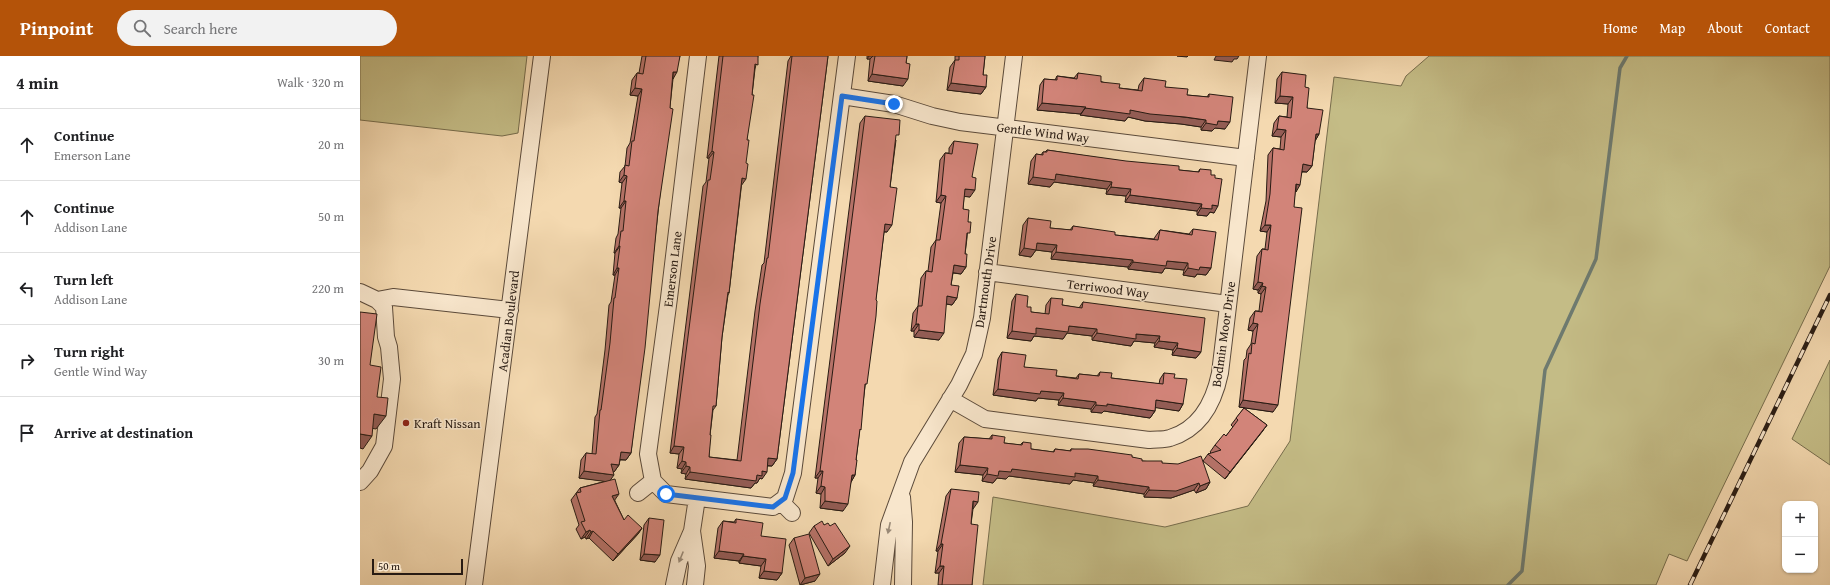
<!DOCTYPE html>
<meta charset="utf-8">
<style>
:root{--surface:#fff;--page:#f2f2f2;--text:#202124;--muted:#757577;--line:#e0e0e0;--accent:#b45309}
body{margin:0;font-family:"Gentium Book Plus",serif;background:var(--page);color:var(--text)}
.controls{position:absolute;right:12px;bottom:12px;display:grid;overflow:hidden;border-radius:8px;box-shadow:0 1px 3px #0004}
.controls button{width:36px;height:36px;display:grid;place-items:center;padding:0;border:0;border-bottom:1px solid var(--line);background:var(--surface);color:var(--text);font:20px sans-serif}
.scale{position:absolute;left:12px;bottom:10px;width:91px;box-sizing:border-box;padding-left:4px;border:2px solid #281b13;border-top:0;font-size:11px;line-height:14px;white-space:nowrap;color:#281b13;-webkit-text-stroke:3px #f8e6cc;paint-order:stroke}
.stop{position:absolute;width:12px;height:12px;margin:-9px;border:3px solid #1a73e8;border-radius:50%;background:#fff}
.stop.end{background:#1a73e8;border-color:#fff;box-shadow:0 1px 4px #0008}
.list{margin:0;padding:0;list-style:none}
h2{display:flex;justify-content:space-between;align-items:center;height:52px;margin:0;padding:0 16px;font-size:17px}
h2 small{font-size:13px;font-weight:400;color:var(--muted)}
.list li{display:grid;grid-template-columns:26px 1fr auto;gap:12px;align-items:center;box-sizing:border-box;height:72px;padding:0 16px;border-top:1px solid var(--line)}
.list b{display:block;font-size:15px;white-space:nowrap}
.list p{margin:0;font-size:13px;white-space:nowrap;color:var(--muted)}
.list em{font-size:13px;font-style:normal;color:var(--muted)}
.icon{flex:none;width:22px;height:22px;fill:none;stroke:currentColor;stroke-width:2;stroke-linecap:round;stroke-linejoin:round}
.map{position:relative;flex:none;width:1470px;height:529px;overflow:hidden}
header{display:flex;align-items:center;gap:24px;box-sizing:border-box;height:56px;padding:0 20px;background:var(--accent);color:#fff}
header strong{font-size:19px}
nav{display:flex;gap:22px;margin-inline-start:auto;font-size:14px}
.search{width:280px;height:36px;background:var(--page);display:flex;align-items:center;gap:10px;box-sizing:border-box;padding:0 14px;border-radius:22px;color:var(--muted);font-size:15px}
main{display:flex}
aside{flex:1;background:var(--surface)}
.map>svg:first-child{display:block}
.green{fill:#c4bc86;stroke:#766c4c}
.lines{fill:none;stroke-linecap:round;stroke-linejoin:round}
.stream{stroke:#6e7a6f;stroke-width:3.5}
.minor-casing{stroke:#5b4a3a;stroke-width:18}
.minor{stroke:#f8e6cc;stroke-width:16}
.rail-casing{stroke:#281b13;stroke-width:4.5}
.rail{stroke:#f8e6cc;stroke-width:3;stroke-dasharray:9;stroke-linecap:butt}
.wall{fill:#b57268;stroke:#281b13}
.shaded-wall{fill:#935c55;stroke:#281b13}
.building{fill:#d28479;stroke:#281b13}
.oneway{fill:#9a8b79}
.route{stroke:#1a73e8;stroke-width:5}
.poi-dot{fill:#8f2418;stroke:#f8e6cc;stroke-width:1.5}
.labels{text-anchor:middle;stroke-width:3;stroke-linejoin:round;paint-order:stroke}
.street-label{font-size:13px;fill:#281b13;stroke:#f8e6cc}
.poi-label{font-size:13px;fill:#281b13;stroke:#f8e6cc;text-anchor:start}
</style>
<header>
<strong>Pinpoint</strong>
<div class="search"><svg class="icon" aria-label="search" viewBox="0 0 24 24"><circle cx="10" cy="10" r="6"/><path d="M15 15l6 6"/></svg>Search here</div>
<nav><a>Home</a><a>Map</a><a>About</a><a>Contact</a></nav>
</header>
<main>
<aside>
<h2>4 min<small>Walk · 320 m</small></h2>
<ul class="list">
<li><svg class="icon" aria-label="ahead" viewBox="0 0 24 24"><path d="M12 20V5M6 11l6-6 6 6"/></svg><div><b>Continue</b><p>Emerson Lane</p></div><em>20 m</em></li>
<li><svg class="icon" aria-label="ahead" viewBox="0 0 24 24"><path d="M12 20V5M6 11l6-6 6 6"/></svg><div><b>Continue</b><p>Addison Lane</p></div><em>50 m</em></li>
<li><svg class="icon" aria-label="left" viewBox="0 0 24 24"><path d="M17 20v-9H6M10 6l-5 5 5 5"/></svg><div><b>Turn left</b><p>Addison Lane</p></div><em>220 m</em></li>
<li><svg class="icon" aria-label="right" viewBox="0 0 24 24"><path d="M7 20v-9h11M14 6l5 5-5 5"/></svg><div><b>Turn right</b><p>Gentle Wind Way</p></div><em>30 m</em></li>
<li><svg class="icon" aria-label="arrive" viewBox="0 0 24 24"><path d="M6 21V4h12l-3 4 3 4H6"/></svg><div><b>Arrive at destination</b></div></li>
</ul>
</aside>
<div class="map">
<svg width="1470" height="529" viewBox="0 0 1470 529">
<rect width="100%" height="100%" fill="#f4d9b0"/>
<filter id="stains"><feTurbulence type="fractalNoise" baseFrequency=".005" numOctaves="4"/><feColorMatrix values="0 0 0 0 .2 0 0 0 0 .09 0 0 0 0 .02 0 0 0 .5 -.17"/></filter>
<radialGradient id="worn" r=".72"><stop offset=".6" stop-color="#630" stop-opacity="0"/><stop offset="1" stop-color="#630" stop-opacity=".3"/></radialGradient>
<path class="green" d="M0,0H167L158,77L142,80L0,64Z
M1069,0H1470V210L1327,505L1309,498L1296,529H623L633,441L805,471L888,450L930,385L974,21L1041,30L1046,20Z
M1470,304V409L1432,383Z"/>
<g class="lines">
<path class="stream" d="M1148,529L1162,515L1185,314L1236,203L1260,12L1267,0"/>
<defs>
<path id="minor" d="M338,0L309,242L288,398L293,425L306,438L413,451L425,442L433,417L487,0
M482,40L534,48L572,60L600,66L886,102
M627,216L868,248
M0,236L17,244L24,251L26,281L29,291L32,323L24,390L10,415L0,426
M17,244L33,241L150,254
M590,343L625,363L789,384C796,383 804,384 810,382C840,373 854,346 860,317L898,0
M278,437L293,425
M542,441L544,466L543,529
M421,446L432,457
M114,529L182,0
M314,529L319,505L332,475
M335,529L337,510L332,475L337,442
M522,529L529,469L552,406L599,329L614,298L622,262L654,0"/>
</defs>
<use href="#minor" class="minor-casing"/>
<use href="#minor" class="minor"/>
<defs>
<path id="rail" d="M1330,529L1470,239"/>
</defs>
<use href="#rail" class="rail-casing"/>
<use href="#rail" class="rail"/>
</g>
<path class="wall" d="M282,0H320L313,23L271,397L266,404H260L259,409L254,416H253L250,424L255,445L264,464L282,472L278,478L253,505L229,482L226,483L225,481L221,483L216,473L219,469L211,444L220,432L246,425L219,422L221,404L226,397L232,398L235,361L237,358L245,294L249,249L251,246L255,219H253L255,197H254L256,182L258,178L261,152H259L262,127L259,126L260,116L265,110L267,92L270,87L278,40L270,39L272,24L277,17H279Z
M359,0H398L395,13L369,237L368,239L362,281L356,350L353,354L350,379L349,401L377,404L395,255L402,209L404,207L428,5L431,0H468L417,403L412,410H407L402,423L400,422L397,427H395L391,432L325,423L326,418L321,417L322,413L317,412L319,398L310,397L343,130L346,126L349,102H347Z
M507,0H547L543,30L508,25L510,3H507Z
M595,0H625L623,19L626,31L621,38L587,34L590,11L595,4Z
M922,16L945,31L947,52L959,78L955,85L952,110L947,116H942L935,136L913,356L879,351L884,304L886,302L887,294L891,288L893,275L888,274L890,262L895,255H899L901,238L898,237V234L893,233L897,200L902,193H905L907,176L900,175L906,145L908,99L913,92L920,93L921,81L912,80L914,67L919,60L927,61L928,48L915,47L917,23Z
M718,17L759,32L778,34L779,29L784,22L805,31L827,39L847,41L849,38L865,73L855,72L852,75L841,74V71L821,68L785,65L768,61L765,65L720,59L721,58L677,54L680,29L684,23L695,24L697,20L714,22Z
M505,60L536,84L530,131L527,176H524L496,404L495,419L491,426L483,455L460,452L461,438L456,437L458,422H455L500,67Z
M594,85L612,121L610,141L604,140L603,153L608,166L607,182L605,198L606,211L601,218L593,217L591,229L597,242L592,249L586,248L579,284L554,281V275H551L553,257L558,250L561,222L566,215H568L571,191L576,184L581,147L576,146L580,104L585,97H589V92Z
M687,94L819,114L838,116L840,113L851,119L854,157L850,156L847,160L837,159V155L765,146L766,140L746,138L747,133L694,126L690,131L668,128L671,105L676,98L681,99L683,96H685Z
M668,162L690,172L710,174L713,170L755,179L794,183L795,181L800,174L829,178L833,173L851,212L846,219L837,218L835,221L823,219L824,214L805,212L802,217L768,213V211L691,203L692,196L676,194L671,201L659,199L663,169Z
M656,238L671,256L685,258L686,249L691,242L702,249L719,252L723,246L841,296L836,302L812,299L813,294L794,291L795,287L774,285L771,290L732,284V280L707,277L703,283L674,280L671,285L647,282L652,245Z
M642,296L664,311L696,320L716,322L719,318L737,320L740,316L751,322L799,328L800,323L804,317L814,322L823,348L819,355L795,351V355L790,362L744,355L742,357L731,356V353L698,349L699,344L678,342L676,345L633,339L638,303Z
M884,352L907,369L865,423L843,405L848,398L851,397L850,396L855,389L866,380L873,371L871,369Z
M632,379L644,387L660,389L663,386L671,393L693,396L695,393L710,395L711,393L772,401L782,405L802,407L850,426L846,433L836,437L834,434L811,442L784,441V438L733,430L734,427L713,424L710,428L649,420L646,423L637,422L633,427L622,425L623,419L595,416L599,387L604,381L629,383Z
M591,433L613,453L611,468L612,529H578L579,517H575L578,495H576L586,440Z
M289,462L295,506L280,504L284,469Z
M376,463L401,480L422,517L417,524L399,522L401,510L379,507V505L354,502L358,472L363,465L374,466Z
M464,469L470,470L485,497L468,510L449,477L454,470Z
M434,482L455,525L440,529L429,489Z"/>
<path class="shaded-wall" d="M509,0H513L510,3H507Z
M817,0H828L827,1Z
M856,0H879L877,3H874L872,6L854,4Z
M313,16H317L313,23Z
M512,18L548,23L543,30L508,25Z
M591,27L626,31L621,38L587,34Z
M275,32L282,33L278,40L270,39Z
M920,40L933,41L928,48L915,47Z
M682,47L726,51L721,58L677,54Z
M725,52L770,54L846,64L841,71L821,68L785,65L768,61L765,65L720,59Z
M858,65L870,66L865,73L855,72L852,75L841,74L846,67Z
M917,73L926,74L921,81L912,80Z
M956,78H959L955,85Z
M352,95L354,96L349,102H347Z
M943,108L952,110L947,116L938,115Z
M696,118L752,126L747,133L694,126L690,131L668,128L673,121Z
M264,119L267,120L262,127L259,126Z
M382,122L386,123L381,130Z
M936,128L940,129L936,136Z
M751,131L771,133L766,140L746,138Z
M605,133L615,134L610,141L600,140Z
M581,139L586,140L581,147L576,146Z
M770,139L842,148L837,155L765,146Z
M264,145H266L261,152H259Z
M852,149L858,150L854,157L850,156L847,160L837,159L841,152Z
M525,168L532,169L527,176L520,175Z
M905,169H911L907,176L900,175Z
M677,187L697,189L692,196L676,194L671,201L659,199L664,192Z
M259,190H260L255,197H254Z
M696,196L773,204L768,211L691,203Z
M807,205L828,207L824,214L805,212L802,217L768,213L773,206Z
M594,209L606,211L601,218L589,216Z
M840,211L851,212L846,219L837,218L835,221L823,219L828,212Z
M257,212H259L255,219H253Z
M898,226L903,227L898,234L893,233Z
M902,230L906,231L901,238L898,237Z
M587,240L597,242L592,249L582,247Z
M893,267L898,268L893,275L888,274Z
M556,268H559L554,275H551Z
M709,270L737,273L732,280L707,277L703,283L674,280L671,285L647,282L652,275L676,272Z
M559,274L584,277L579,284L554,281Z
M737,277L776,278L800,280L795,287L774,285L771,290L732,284Z
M799,285L818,287L813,294L794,291Z
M817,292L841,296L836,302L812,299Z
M638,333L681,335L704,337L699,344L678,342L676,345L633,339Z
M703,342L736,346L731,353L698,349Z
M796,344L823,348L819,355L791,351Z
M883,344L918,349L913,356L879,351Z
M747,348L795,355L790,362L744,355L742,357L731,356L736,349Z
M14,358L26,360L16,373L5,371Z
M907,369L902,376L865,423L870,416Z
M0,378L12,380L3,393L0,392Z
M314,390L324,391L319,398L310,397Z
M261,396L271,397L266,404L256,403Z
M408,402L417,403L412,410L403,409Z
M322,405L326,406L322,413L317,412Z
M251,408L259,409L254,416L246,415Z
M600,409L628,412L623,419L595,416Z
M326,410L330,411L326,418L321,417Z
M652,413L715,417L738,420L734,427L713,424L710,428L649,420L646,423L637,422L633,427L622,425L627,418L639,415Z
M224,415L254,419L249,426L219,422Z
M402,415L407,416L402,423L400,422L397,427H395L391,432L325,423L330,416L397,419Z
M460,415H463L458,422H455Z
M492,419H495L491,426Z
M738,424L789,431L784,438L733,430Z
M850,426L846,433L836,437L840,430Z
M839,427L834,434L811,442L784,441L789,434Z
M461,430L465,431L461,438L456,437Z
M259,438L254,445L252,440Z
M465,445L488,448L483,455L460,452Z
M613,445L618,446L613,453Z
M282,472L278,478L253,505L258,498Z
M230,474L225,481L221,483L226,476Z
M233,475L229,482L226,483L231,476Z
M581,488H583L578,495H576Z
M490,490L485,497L468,510L473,503Z
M359,495L384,498L379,505L354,502Z
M284,498L300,499L295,506L280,504Z
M383,500L406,503L401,510L379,507Z
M580,510H584L579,517H575Z
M404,515L422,517L417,524L399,522Z
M460,518L455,525L440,529L445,522Z"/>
<path class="building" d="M286,0H320L317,16H313L310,52L313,53L298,155L285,292L271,397L261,396L259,409L251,408L254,419L224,415L226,397L236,398L240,354H241L250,287L254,242H255L259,212H257L260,190H259L261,175H263L266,145H264L267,120L264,119L265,109L269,110L272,85H274L282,33L275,32L277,17L283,18Z
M363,0H398V9L395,8L392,39H394L387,84H389L386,107L388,108L386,123L382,122L369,237L368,236L362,281L356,350H353L350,379H351L349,401L381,405L400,248L407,202H408L432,0H468L417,403L408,402L407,416L402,415V420L397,419L396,425L330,416V411L326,410V406L322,405L324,391L314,390L348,124H350L354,96L352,95Z
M515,0H547L546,7L550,8L548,23L512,18Z
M599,0H625L623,19H627L626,31L591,27L595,4H599Z
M922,16L946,19L945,31L949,32L947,52L963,54L959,78H956L952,110L943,108L940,129L936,128L934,151L942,152L918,349L883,344L889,297L891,298L892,287L895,288L898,268L893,267L895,255L902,256L906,231L902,230L903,227L898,226L902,193L908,194L911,169H905L910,138L913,92L924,94L926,74L917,73L919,60L931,62L933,41L920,40Z
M718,17L741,20V26L760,28L759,32L782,35L784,22L806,25L805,31L828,33L827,39L849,41V38L873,41L870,66L858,65L857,69L846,67V64L825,61L790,58L770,54V58L725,52L726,51L682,47L684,23L697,24V20L717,23Z
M505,60L540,64L539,79H536L530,131L537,132L532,169L525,168L516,244L517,245L516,260L507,328H505L501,374L500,373L496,404H497L495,419H492L488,448L465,445V431L461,430L463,415H460Z
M594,85L618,88L612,121L616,122L615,134L605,133L603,153L609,154L608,166H611L610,177H607L605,198H607L606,211L594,209L591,229L599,230L597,242L587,240L584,277L559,274V268H556L558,250H562L566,215L572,216L576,184H580L586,140L581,139L585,97L592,98Z
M687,94L766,105L819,110V114L839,116L840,113L851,114V119H855V122L862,123L858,150L852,149V153L841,152L842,148L770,139L771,133L751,131L752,126L696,118L695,124L673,121L676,98L683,99V96H687Z
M668,162L691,165L690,172L712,174L713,170L755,176V179L798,184L800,174L832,179L833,173L856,176L851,212L840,211L839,214L828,212V207L807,205L806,210L773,206V204L696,196L697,189L677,187L676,194L664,192Z
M656,238L668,240L667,251H671V256L689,258L691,242L703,243L702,249L722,252L723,246L845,262L841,296L817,292L818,287L799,285L800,280L776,278V283L737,277V273L709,270L708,276L676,272V278L652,275Z
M0,256L17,258L10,309L21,311L17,341L28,342L26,360L14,358L12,380L0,378Z
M642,296L666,299L664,311L697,314L696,320L718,323L719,318L739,320L740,316L752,317L751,322L803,328L804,317L815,318L814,322L827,323L823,348L796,344L795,355L747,348V350L736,349V346L703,342L704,337L681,335L680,338L638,333Z
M884,352L907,369L870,416L848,398L861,394L855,389L864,378L866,380L878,364L876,362Z
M632,379L645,381L644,387L662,389L663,386L671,387V393L694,396L695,393L711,395V393H728L772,399V401L782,403V405H802V407L818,408L841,400L850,426L840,430L839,427L816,435L789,434V431L738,424V420L715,417V421L652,413L651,416L639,415L638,420L627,418L628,412L600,409L604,381L632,383Z
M255,423L259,438L252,440L264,464L268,459L282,472L258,498L233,475L231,476L230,474L226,476L221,466L225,465L216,437L221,436L220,432Z
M591,433L619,436L618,446L613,445L611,468L618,469L612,529H582L584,510H580L583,488H581Z
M289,462L304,464L300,499L284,498Z
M376,463L403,467L401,480L426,483L422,517L404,515L406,503L383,500L384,498L359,495L363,465L376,467Z
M462,465L464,469L468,467L470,470L475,467L490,490L473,503L454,470Z
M449,478L460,518L445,522L434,482Z"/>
<defs><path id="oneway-solid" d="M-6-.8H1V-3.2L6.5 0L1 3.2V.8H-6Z"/></defs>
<g class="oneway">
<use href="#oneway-solid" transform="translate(529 472) rotate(102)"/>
<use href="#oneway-solid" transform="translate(321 501) rotate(112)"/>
</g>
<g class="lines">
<path class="route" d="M306,438L413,451L425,442L433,417L482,40L534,48"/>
</g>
<circle class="poi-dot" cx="46" cy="367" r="4"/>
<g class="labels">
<g class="street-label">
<text transform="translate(683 76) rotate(7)" y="5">Gentle Wind Way</text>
<text transform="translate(312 213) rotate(-83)" y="5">Emerson Lane</text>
<text transform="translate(625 226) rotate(-82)" y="5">Dartmouth Drive</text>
<text transform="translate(748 232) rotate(7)" y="5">Terriwood Way</text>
<text transform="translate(148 265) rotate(-83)" y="5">Acadian Boulevard</text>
<text transform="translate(863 278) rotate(-82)" y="5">Bodmin Moor Drive</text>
</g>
<g class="poi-label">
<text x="54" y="372">Kraft Nissan</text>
</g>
</g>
<rect width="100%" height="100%" filter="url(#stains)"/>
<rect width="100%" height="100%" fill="url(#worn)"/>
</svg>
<div class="controls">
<button>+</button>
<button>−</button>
</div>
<div class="scale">50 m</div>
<div class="stop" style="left:306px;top:438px"></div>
<div class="stop end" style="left:534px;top:48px"></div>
</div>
</main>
